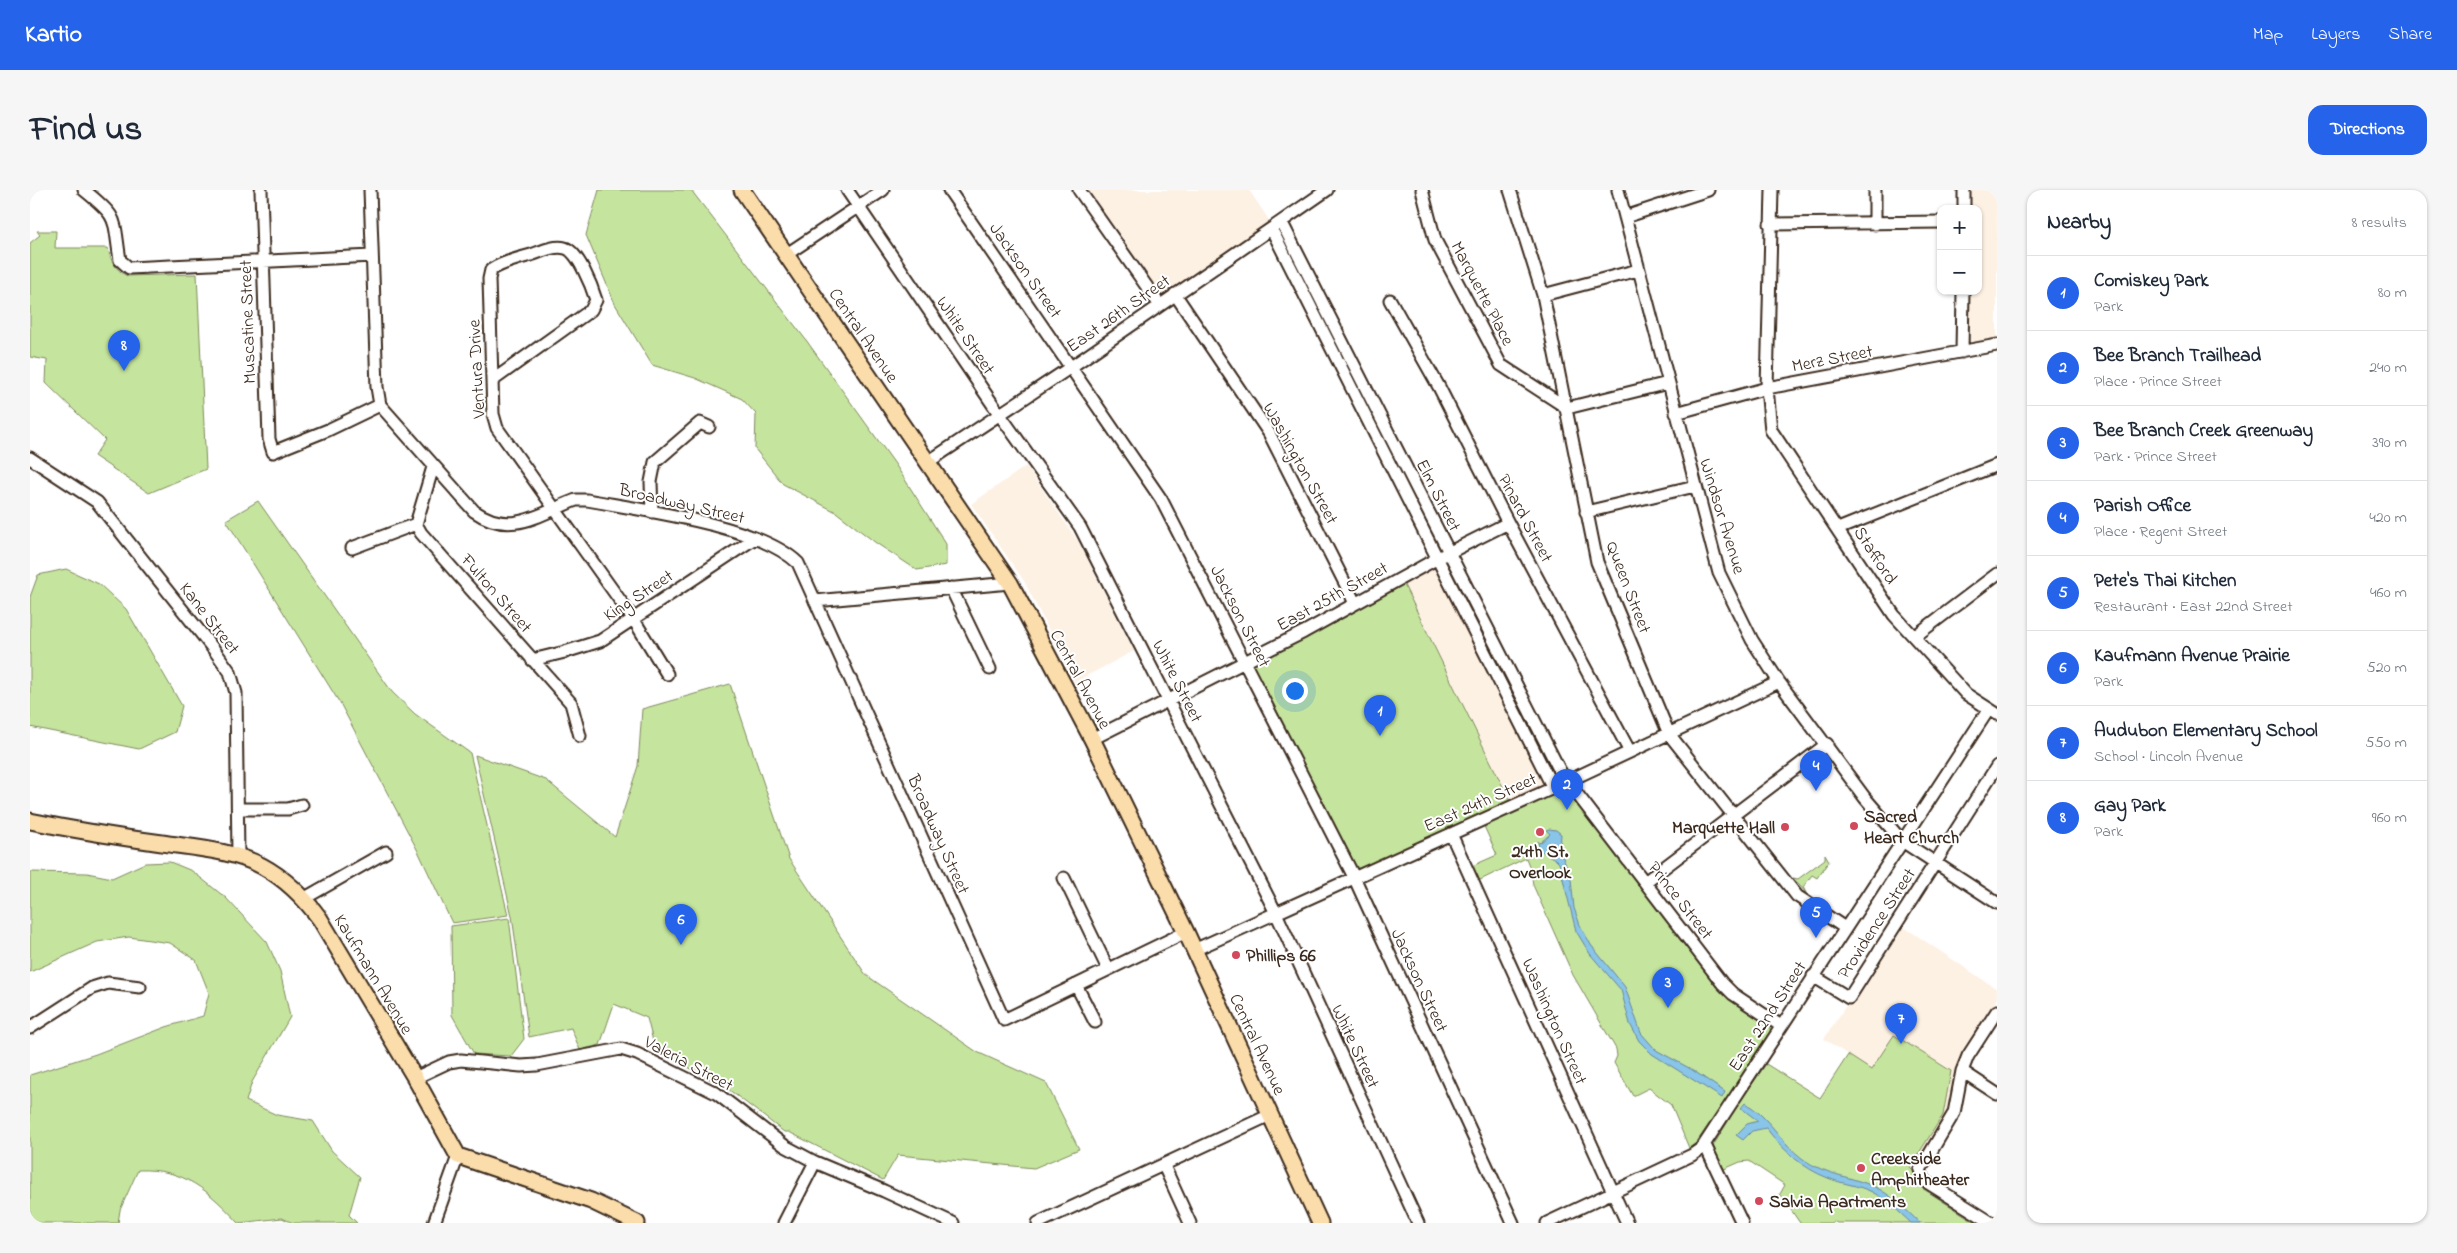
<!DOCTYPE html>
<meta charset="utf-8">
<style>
:root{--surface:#fff;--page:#f6f6f7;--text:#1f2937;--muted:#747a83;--line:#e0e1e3;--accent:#2563eb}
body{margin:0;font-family:"Indie Flower",sans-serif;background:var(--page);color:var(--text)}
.controls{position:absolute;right:15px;top:15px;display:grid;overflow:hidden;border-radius:10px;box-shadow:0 1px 4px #0004}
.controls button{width:45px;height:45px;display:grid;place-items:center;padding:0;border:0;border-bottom:1px solid var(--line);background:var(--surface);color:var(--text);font:25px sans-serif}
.you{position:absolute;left:1264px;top:500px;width:18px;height:18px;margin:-12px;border:4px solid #fff;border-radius:50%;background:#1a73e8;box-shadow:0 0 0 8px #1a73e833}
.badge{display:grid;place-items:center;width:32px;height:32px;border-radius:50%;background:var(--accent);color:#fff;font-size:16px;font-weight:700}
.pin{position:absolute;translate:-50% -41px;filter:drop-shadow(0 1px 2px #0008)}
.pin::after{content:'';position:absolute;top:26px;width:18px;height:15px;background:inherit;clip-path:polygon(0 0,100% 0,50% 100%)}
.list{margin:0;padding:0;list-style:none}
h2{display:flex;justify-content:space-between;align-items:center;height:65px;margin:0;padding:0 20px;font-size:21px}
h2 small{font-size:16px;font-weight:400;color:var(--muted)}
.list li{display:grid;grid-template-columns:32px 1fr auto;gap:15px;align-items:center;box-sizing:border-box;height:75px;padding:0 20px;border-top:1px solid var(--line)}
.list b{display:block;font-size:19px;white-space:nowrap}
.list p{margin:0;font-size:16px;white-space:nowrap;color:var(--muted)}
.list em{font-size:16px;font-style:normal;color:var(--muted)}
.map{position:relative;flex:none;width:1967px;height:1033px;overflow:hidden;border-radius:15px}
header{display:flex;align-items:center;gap:30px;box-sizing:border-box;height:70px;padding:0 25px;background:var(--accent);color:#fff}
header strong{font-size:24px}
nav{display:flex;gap:28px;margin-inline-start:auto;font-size:18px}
.intro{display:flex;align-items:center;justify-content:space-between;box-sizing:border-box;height:120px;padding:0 30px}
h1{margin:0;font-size:35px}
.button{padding:12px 22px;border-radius:15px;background:var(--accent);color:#fff;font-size:18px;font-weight:700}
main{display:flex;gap:30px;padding:0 30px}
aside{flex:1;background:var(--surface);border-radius:15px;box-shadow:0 1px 4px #0004}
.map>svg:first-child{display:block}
.built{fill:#fdf1e4}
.green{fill:#c5e59e;stroke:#80885e}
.water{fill:#89c4e9;stroke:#6a8698}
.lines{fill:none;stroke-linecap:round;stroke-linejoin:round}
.minor-casing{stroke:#3b2a1e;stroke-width:15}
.major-casing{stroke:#3b2a1e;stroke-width:19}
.minor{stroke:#fff;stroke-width:11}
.major{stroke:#fbddab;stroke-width:15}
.poi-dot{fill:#d1495b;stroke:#fff;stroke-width:2}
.labels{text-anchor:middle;stroke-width:4;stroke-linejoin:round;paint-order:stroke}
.street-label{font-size:18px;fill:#3b2a1e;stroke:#fff}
.poi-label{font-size:18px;font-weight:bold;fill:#3b2a1e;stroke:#fff;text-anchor:start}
</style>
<header>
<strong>Kartio</strong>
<nav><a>Map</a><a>Layers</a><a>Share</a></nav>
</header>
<div class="intro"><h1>Find us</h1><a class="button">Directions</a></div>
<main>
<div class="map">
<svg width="1967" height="1033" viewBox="0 0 1967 1033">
<rect width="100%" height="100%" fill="#fff"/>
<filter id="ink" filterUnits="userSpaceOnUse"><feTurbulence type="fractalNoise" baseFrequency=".02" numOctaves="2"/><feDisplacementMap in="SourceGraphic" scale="10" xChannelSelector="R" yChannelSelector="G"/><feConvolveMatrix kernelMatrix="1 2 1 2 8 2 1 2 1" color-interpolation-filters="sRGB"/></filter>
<g filter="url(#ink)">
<path class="built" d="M1053,0H1219L1243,36L1131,110Z
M1937,0H1967V151L1936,157V101H1948V19H1937Z
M996,276L1048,351L1104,461L1045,492L994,391L941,314Z
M1405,376H1408L1517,596L1481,613L1373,393Z
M1871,735L1967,799V809L1926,878L1915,928L1885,974L1884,980L1783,919L1818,865L1794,849L1817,814L1825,807Z"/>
<path class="green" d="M569,0H661L776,150L865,274L916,354V375L887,380L846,353L806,322L753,294L725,259L726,224L712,209L665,188L622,175L585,114L556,45Z
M7,41H26L25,58H78C81,72 85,79 97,86L167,84L176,279L119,303L64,266L75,250L16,193L17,170L0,167V53L10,45Z
M228,311L362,502L385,524L440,563L478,725L422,733L389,663L311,515L196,330Z
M36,379L69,394L96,419L152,516L145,542L109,559L0,537V407L8,385Z
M1373,393L1481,613L1321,682L1215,472Z
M700,494L759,669L836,785L947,862L1016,893L1049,959L1004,978L868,965L853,990L759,942H754L698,899L625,859L617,828L584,814L570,855L550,860L541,838L499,847L482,726L445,565L516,590L585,647L608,576L612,519Z
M1533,600L1538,601C1555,622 1570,645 1587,666C1603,685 1617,688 1624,714L1687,797L1699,808L1740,837V841L1706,893L1718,900L1736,874L1790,908L1818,865L1841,880L1864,845L1921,881L1913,925L1880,977L1882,979L1884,977L1886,992L1892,998L1947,1033H1807L1803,1031L1802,1033H1770L1750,1004L1755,995L1719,971L1710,972L1692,980L1683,956L1700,928L1688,921L1666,953L1659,958L1641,915L1619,898L1603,906L1584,873L1587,866L1586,859L1543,785L1503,695L1501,681L1496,668L1448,691L1442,676L1467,665L1453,634Z
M1795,664L1799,671L1787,688L1782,685L1773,697L1776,703L1763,688L1768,689L1795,669Z
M140,672L162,681L196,708L237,752L250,781L260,827L222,892L216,911L247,925L283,931L302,961L330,987L319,1025L327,1033H263L252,1028L209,1033C179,1001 154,978 108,980L90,1020L88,1033H0V885L66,864L136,837L173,826L179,803L166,770L140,753L99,747L67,752L0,782V682L57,683L82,688L115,673Z
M479,728L494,849L481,866L444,864L422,825L421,736Z"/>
<path class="water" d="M1519,639L1526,640L1531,644L1530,660L1541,689L1544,718L1550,735L1561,755L1595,797L1611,843L1626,860L1661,879L1695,902L1692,908L1622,864L1609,851L1600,834L1591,800L1560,764L1546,741L1529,673C1521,663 1508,666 1508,651L1510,653L1520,644L1516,640Z
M1715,913C1739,926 1751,953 1773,969C1795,985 1821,986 1845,997C1862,1005 1876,1020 1890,1033H1881C1869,1022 1857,1010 1842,1002C1828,995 1812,994 1798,988C1772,978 1753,960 1736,938L1722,941L1713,950L1706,945L1717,934L1728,931L1711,918Z"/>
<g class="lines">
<defs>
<path id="minor" d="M54,0C90,29 83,27 90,70L99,78L342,66
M231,0L239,249L243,262L298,240L350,215
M340,0L347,197L350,215L444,321C481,347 509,324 546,310H557C611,320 729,335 768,373L974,830L1156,742
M817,0L970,225L1050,337L1246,723L1388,1033
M919,0L1131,309L1324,687L1483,1033
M1049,0L1129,114
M1392,0L1405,50L1471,175L1537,218L1638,193
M1480,0L1513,105L1567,372L1639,544L1767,706L1815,738
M1588,0L1689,383L1722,450L1749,492L1835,608L1872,651L1967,713
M1742,0L1737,198L1741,240L1864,425L1936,504L1967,524
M1845,0V34
M1934,19V0
M1595,27L1678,0
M1252,33L1531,583L1692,793L1703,804L1751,836
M1740,34L1911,32
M1242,40L1523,598
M757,64L853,0
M1145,104L1239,243L1325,413
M1513,105L1608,80
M1360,110L1409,197L1478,333L1600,562
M1932,162L1933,101
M462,191L561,120L566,110C562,97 548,61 535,58C524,55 510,62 501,65C487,69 473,72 461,80L459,89L463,224L467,238L604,430L637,484
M1646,223L1737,198L1967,155
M0,268L67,312L185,461L200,482L206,503L208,667
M898,272L1041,177L1297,0
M403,277L386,334L391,343L541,513L550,546
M622,322L621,292L625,272L670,233L679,237
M1556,322L1665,296
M1808,339L1967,275
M322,358L386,334
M921,398L960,479
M785,411L980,393
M1884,447L1967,384
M502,470L535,462L570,451L725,348
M1062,549L1274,442L1408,368L1478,333
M208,619H258L272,615
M1421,644L1597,1033
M1034,688L1078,779
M1615,692L1797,554
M275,708L356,662
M1164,760L1523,598L1749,492
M1783,786L1819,808L1967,576
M1046,795L1065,832
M0,838L62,798L78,793L110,797
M1932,881L1967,904
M385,888L419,872L431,870L491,876L507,875L591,859L607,864L686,903L755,956L785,972L854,1001L923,1033
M1675,955L1712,1033
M1134,976L1160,1033
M404,1033L428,966
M754,1033L785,972
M1008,1033L1240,925
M1517,1033L1662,965L1672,958L1959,519
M1962,1033L1895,991L1890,980L1924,923L1932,881L1938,866L1967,821"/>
<path id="major" d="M712,0L980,393L1062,549L1156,742L1290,1033
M0,631C44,640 88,647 132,653C165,658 201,660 232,676C256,689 274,707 290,729L385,888L428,966L561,1011L607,1033"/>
</defs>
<use href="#minor" class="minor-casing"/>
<use href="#major" class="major-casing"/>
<use href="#minor" class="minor"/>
<use href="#major" class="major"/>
</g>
</g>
<g class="poi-dot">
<circle cx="1824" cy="636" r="5"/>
<circle cx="1755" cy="637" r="5"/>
<circle cx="1510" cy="642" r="5"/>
<circle cx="1206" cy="765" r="5"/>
<circle cx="1831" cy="978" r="5"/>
<circle cx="1729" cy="1011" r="5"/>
</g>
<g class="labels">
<g class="street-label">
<text transform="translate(996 80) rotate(55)" y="6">Jackson Street</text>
<text transform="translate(1453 103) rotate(62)" y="6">Marquette Place</text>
<text transform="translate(1088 123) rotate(-35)" y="6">East 26th Street</text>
<text transform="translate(217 132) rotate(-92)" y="6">Muscatine Street</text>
<text transform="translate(834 145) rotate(56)" y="6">Central Avenue</text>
<text transform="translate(936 145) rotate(56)" y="6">White Street</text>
<text transform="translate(1802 168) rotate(-11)" y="6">Merz Street</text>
<text transform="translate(446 179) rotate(-93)" y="6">Ventura Drive</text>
<text transform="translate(1271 273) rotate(61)" y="6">Washington Street</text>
<text transform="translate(1409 305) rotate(63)" y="6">Elm Street</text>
<text transform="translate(652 313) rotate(13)" y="6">Broadway Street</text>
<text transform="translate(1693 326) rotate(73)" y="6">Windsor Avenue</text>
<text transform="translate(1496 328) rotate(62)" y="6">Pinard Street</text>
<text transform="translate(1846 365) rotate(57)" y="6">Stafford</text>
<text transform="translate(1599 397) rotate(69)" y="6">Queen Street</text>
<text transform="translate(467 403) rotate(49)" y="6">Fulton Street</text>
<text transform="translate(608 405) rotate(-33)" y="6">King Street</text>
<text transform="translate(1302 406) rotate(-29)" y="6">East 25th Street</text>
<text transform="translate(1211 426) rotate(63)" y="6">Jackson Street</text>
<text transform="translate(180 428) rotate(52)" y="6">Kane Street</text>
<text transform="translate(1051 489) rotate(62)" y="6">Central Avenue</text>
<text transform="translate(1148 491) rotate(63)" y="6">White Street</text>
<text transform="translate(1450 612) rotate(-24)" y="6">East 24th Street</text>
<text transform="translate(909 644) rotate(66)" y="6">Broadway Street</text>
<text transform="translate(1651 710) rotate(52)" y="6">Prince Street</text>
<text transform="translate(1846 733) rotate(-57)" y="6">Providence Street</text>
<text transform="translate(344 784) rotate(59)" y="6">Kaufmann Avenue</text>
<text transform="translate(1390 790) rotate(65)" y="6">Jackson Street</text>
<text transform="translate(1737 826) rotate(-57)" y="6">East 22nd Street</text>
<text transform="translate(1525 831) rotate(66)" y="6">Washington Street</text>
<text transform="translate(1228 854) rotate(65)" y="6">Central Avenue</text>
<text transform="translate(1326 856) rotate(65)" y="6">White Street</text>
<text transform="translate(659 873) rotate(28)" y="6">Valeria Street</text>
</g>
<g class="poi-label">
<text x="1834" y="632">Sacred<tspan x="1834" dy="21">Heart Church</tspan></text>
<text x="1745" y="643" text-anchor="end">Marquette Hall</text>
<text x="1510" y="667" text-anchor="middle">24th St.<tspan x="1510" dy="21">Overlook</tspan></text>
<text x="1216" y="771">Phillips 66</text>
<text x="1841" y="974">Creekside<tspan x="1841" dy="21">Amphitheater</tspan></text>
<text x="1739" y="1017">Salvia Apartments</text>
</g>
</g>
</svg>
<div class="controls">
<button>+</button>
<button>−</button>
</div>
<div class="you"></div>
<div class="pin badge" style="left:1350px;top:546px">1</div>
<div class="pin badge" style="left:1537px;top:620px">2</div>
<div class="pin badge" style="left:1638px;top:818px">3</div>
<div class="pin badge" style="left:1786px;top:601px">4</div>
<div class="pin badge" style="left:1786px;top:748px">5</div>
<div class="pin badge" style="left:651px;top:755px">6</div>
<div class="pin badge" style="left:1871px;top:854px">7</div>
<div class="pin badge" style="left:94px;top:181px">8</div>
</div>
<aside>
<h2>Nearby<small>8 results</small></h2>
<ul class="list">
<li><span class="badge">1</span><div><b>Comiskey Park</b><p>Park</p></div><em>80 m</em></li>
<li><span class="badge">2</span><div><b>Bee Branch Trailhead</b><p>Place · Prince Street</p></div><em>240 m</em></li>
<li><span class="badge">3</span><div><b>Bee Branch Creek Greenway</b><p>Park · Prince Street</p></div><em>390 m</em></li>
<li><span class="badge">4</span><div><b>Parish Office</b><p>Place · Regent Street</p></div><em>420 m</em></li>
<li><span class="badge">5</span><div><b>Pete's Thai Kitchen</b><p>Restaurant · East 22nd Street</p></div><em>460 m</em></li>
<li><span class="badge">6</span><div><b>Kaufmann Avenue Prairie</b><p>Park</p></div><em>520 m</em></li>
<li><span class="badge">7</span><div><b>Audubon Elementary School</b><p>School · Lincoln Avenue</p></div><em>550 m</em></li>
<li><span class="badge">8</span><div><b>Gay Park</b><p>Park</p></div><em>960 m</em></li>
</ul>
</aside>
</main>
